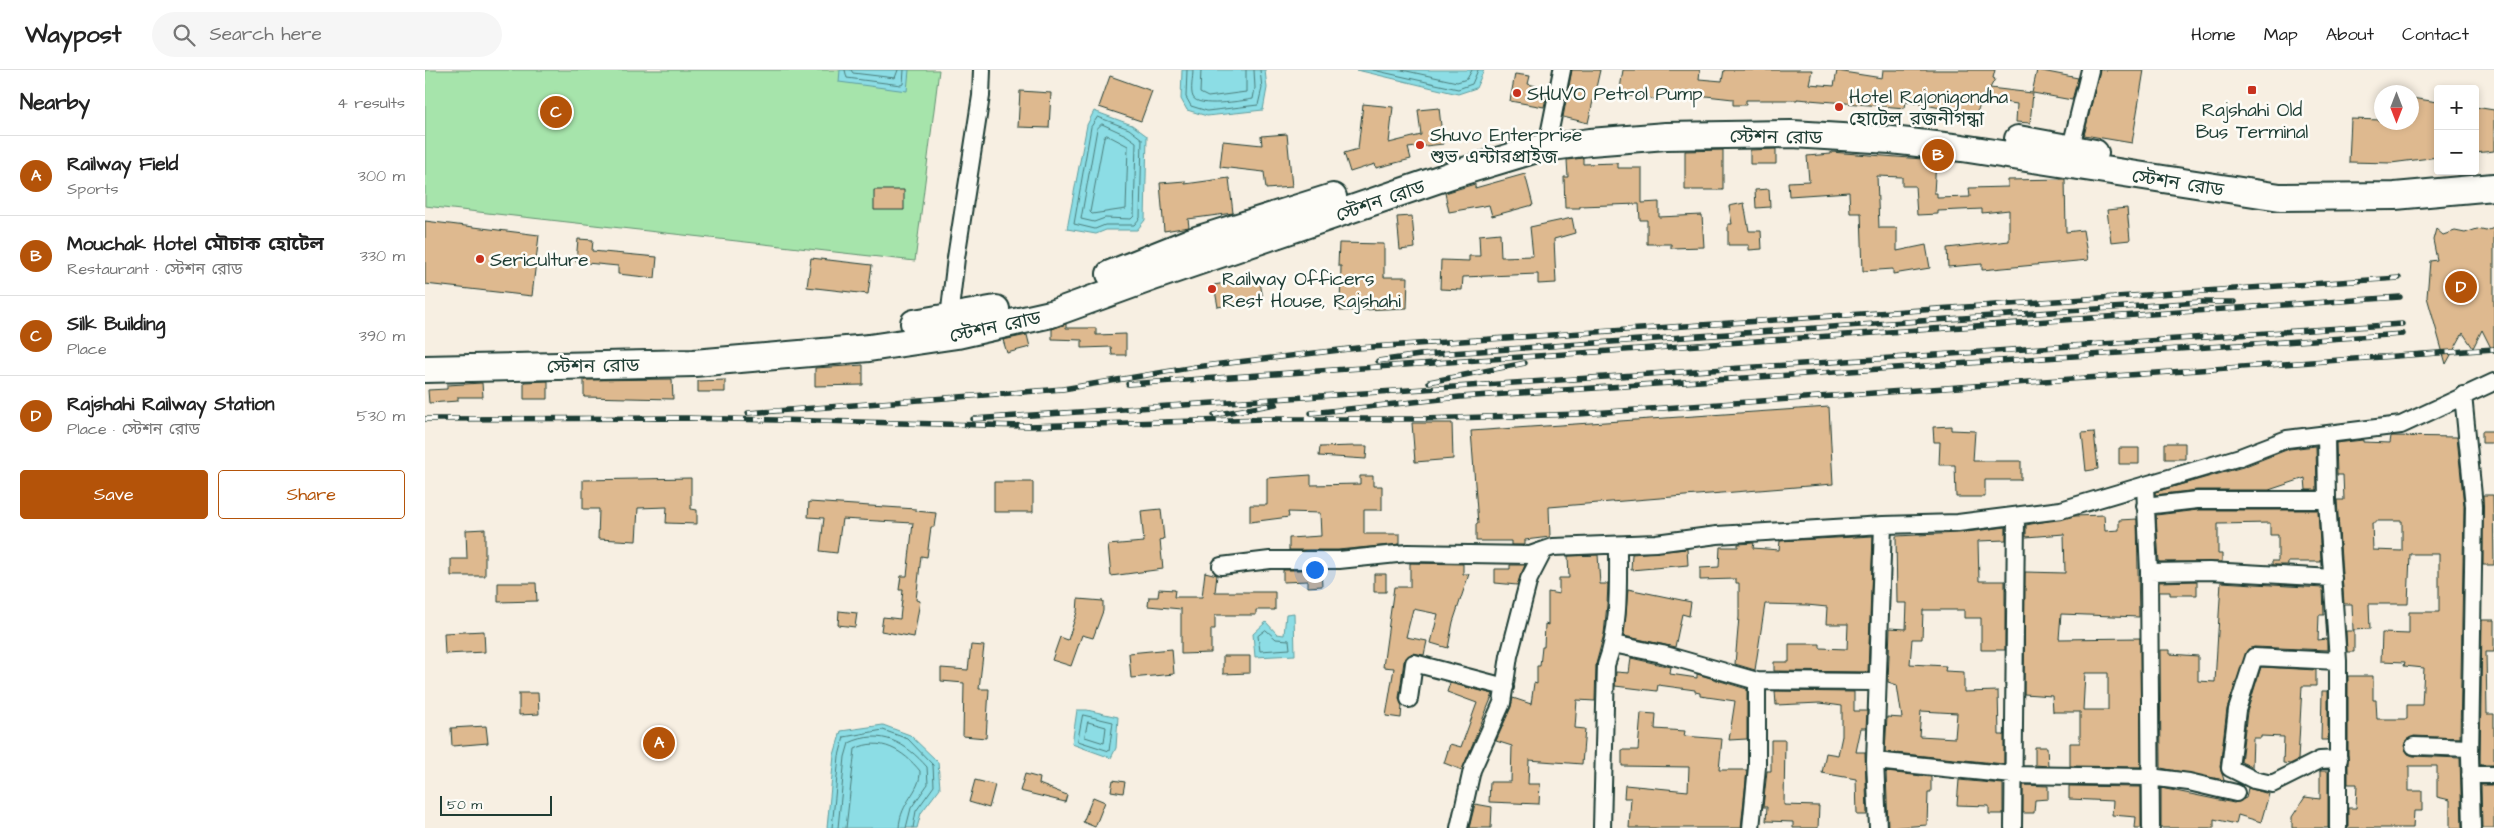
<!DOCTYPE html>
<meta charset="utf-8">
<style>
:root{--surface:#fff;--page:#f6f6f6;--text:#222;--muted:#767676;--line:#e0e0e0;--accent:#b45309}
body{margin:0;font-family:"Architects Daughter","Noto Sans Bengali",sans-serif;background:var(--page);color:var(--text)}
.controls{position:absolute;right:15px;top:15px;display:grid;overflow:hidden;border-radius:5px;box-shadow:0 2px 8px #0003}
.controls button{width:45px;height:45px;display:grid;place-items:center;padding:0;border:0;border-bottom:1px solid var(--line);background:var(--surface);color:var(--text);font:25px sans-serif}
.compass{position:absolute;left:1949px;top:15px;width:45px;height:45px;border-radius:50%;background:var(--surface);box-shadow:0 2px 8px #0003;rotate:180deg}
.scale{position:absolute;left:15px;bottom:12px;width:112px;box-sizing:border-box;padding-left:5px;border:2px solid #1f3d34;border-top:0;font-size:14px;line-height:18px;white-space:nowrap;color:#1f3d34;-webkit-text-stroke:4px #fdfcf7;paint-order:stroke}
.you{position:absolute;left:889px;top:499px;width:18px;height:18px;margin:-12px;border:4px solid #fff;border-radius:50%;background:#1a73e8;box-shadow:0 0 0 8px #1a73e833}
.badge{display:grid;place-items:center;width:32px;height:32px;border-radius:50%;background:var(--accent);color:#fff;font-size:16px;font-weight:700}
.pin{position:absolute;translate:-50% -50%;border:2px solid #fff;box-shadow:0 1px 5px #0006}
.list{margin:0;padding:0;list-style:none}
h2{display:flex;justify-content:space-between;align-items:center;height:65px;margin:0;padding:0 20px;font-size:21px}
h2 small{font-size:16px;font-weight:400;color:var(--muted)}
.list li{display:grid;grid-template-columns:32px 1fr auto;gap:15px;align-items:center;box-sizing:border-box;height:80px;padding:0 20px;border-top:1px solid var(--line)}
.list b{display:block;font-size:19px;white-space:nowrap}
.list p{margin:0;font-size:16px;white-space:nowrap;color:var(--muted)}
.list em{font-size:16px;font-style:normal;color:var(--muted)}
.actions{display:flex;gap:10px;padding:15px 20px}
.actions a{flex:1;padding:11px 0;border:1px solid var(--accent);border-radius:5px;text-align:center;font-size:18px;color:var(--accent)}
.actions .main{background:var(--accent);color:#fff}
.icon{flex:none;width:28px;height:28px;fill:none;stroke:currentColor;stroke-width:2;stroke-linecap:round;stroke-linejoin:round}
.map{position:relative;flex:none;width:2069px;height:758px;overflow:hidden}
header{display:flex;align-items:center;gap:30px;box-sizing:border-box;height:70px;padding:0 25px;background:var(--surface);border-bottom:1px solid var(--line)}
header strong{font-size:24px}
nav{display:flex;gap:28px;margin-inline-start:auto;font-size:18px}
.search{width:350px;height:45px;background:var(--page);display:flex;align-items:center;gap:12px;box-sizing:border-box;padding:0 18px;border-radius:28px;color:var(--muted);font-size:19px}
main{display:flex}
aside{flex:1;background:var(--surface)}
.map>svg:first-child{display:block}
.green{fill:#a6e4ab;stroke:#629070}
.water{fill:#8cdde5;stroke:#609d9e}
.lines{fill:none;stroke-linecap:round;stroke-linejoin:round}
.shore{stroke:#4b7d7b;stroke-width:1}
.building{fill:#deb98f;stroke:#1f3d34;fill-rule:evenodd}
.minor-casing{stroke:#1f3d34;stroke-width:20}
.primary-casing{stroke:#1f3d34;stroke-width:30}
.minor{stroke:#fdfcf7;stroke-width:16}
.primary{stroke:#fdfcf7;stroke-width:26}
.rail-casing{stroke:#1f3d34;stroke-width:5.5}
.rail{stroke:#fdfcf7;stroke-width:4;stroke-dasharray:11;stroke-linecap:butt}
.poi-dot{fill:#c8321e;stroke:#fdfcf7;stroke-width:2}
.labels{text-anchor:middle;stroke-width:5;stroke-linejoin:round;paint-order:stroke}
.poi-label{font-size:19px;fill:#1f3d34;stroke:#fdfcf7;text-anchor:start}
.street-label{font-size:19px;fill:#1f3d34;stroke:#fdfcf7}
</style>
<header>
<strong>Waypost</strong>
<div class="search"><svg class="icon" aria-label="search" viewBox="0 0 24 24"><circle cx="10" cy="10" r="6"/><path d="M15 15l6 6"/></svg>Search here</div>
<nav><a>Home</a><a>Map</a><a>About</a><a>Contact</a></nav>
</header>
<main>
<aside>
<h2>Nearby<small>4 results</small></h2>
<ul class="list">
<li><span class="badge">A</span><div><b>Railway Field</b><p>Sports</p></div><em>300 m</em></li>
<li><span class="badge">B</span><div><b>Mouchak Hotel মৌচাক হোটেল</b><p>Restaurant · স্টেশন রোড</p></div><em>330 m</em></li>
<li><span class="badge">C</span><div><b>Silk Building</b><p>Place</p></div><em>390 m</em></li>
<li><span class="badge">D</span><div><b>Rajshahi Railway Station</b><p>Place · স্টেশন রোড</p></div><em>530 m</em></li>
</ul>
<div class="actions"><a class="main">Save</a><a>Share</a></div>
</aside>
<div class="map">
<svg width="2069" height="758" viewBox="0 0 2069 758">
<rect width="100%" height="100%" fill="#f7efe2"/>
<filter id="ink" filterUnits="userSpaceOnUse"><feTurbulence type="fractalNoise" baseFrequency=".02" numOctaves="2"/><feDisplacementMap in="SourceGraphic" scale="10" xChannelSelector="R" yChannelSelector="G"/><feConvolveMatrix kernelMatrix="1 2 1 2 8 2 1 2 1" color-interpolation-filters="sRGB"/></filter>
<g filter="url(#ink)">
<path class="green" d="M0,0H514L490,191L0,136Z"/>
<path class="water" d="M415,0H484L482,21L414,12Z
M757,0H840L842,18L838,40L782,46L762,40L756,29Z
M932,0H1059L1051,18L1033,24Z
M669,41L707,55L722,66L720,150L712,160H681L671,164L642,159L662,55Z
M869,543L870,585L830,587L828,564L841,552L852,564L859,565L861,544Z
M652,640H662L693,647L691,678L686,688L647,674Z
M458,655L485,665L513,692L515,718L496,743L492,758H402L409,685L416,661Z"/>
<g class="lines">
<path class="shore" d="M420,0L422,8L476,15L478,14L479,0
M426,0L428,3L470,8L473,0
M762,0L761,27L766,36L782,41L833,35L837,18L835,0
M768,0C768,8 765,20 768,27C772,38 817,31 828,29L830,18L829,0
M776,0L775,23L783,27L821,22V0
M948,0L1033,19L1047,14L1053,0
M977,0L1032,12L1042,9L1047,0
M673,47L704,59L717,69L715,148L709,155H680L670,159L649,154L666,57Z
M677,54L701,65L711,72L709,146L706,149L680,148L669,152L656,149L672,59Z
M682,65L703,76L701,139L667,144L665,142L679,67Z
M841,560L851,569L864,570L865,579L835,581L833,566Z
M658,645L688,652L684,681L653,671Z
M663,652L681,657L679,673L660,667Z
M407,758L414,686L419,667L458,660L483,669L508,695L509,716L491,741L488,758
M413,758L420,687L424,673C456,658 481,673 502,697L503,714L486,738L481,758
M421,758L430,679C455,666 479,681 495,701C496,722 475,731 474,758"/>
</g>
<path class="building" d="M1147,0H1175L1163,53L1138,47Z
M1198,0H1275L1274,9L1297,11L1299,0H1387L1384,14L1409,16L1412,1L1457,8L1458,0H1570L1568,8L1570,9L1565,18L1607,23L1612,0L1653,8L1647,30L1608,23L1605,53L1591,52L1592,34L1559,29L1550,45L1481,31L1480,38L1372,29V30H1321V35H1308V29L1272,25V27L1232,22L1231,29L1194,25Z
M1675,0H1719L1707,73L1659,65Z
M1090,4L1105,6L1103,14L1123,19L1119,37L1085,31Z
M685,6L727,21L716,51L674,37Z
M595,21L626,23L624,58L593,57Z
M1986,28L2013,32V87L1966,93L1924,92L1926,49L1956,50V52H1986Z
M124,32L140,36L138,52L123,49Z
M938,34L968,37L964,73L996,65L993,40L1014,38L1018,74L983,78L986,89L951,98L950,94L925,102L919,83L933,79Z
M2050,37L2069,40V81L2050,83Z
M862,64L867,117L841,119L839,102L795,97L798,71L837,75L836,66Z
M1351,79V94H1325V80Z
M1298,80V120H1260V81Z
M1406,82L1511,90L1509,123H1512V128L1545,127L1544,118L1583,117V110L1640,109L1641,162L1658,160L1663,190L1557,200V194L1523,197L1522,178L1584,171V140L1557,143V139L1513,141V144L1492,145L1490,116H1477V107L1452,106L1454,158H1472V181L1501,175L1505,198L1468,204V199L1438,201L1436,143H1425L1424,122L1364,126L1363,112L1384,111L1382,86L1406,84Z
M1158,88V94L1193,93V98H1217V133L1234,132V147L1277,145L1279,177L1246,178V174H1222V150H1215L1214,134L1155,136V138H1140L1139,107H1143L1142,90Z
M1100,104L1108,135L1067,146L1064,135L1024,142L1020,123L1043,116L1050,114V118Z
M804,108L808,143L763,149L764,157L739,161L735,113L760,111V114Z
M1344,119L1345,137L1331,138L1330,120Z
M449,120H479V140H449Z
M1319,133L1324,161H1336L1337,179L1324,180V175H1303V154H1307L1304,136Z
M1702,138L1705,170L1686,172L1682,140Z
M987,146L990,178L975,180L972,147Z
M1147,148L1150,163L1129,169L1131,213L1113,214V204L1038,207L1037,220L1015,219L1016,190L1044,191V186H1055L1054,165L1075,163L1076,187L1108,186L1105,157Z
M0,151L114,165L107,226L0,214Z
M2069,158V284L2057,260L2048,278L2038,263L2021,294L2002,227L2005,191L2012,190L2008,170L2011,159L2018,165L2030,161L2040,163L2052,159L2061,161Z
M153,169L168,170L167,181L232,187L230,208L193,204V196L151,192Z
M914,173L959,174V207H983L982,238L915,241L916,196H913Z
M386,188L447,195L443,224L382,217Z
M834,207L838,228L793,237L789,215Z
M641,254V258H671V265L701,264V285H687L686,277L657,278V270L627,269V259Z
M602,265L605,277L582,283L578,270Z
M438,295V315L390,316V298Z
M247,309L248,329L159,327V310Z
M300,310V322H273V311Z
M123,311V329H99V312Z
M57,313L58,327H33V331L4,333L3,320L22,319V315Z
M1404,337L1408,414L1124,437L1125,467L1100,470V475H1086V471H1051V454H1053L1046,361Z
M987,353H1027L1028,389L990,392Z
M1526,356V360L1550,361L1548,391H1596V410H1560V427H1531L1530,395H1514L1515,372H1509L1508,357Z
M2057,361H2069V373H2057Z
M1669,362L1673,399L1661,401L1657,363Z
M1966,366L2032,367L2039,436L2035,668L1989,666L1981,670L1979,676L1983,684L1988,686L2035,688L2037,758H2025V730L2012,727V696H1984V721H1997V741H1989L1988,758H1923V738H1931L1932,714H1923V606H1948V630H1951L1952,649H1982V635H1997L1999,598L1979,596L1980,592L1956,591L1957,563L1984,564V542H2014V484H1985L1983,534H1944L1945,559L1928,560L1927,534H1919L1912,430H1919L1918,405H1912L1911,373L1938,370V372L1965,373ZM1951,451H1977V481L1948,480L1947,453H1951Z
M1740,373H1760V389H1740Z
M930,376H942L941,389L894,386L895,377Z
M1891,376L1892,420H1881L1880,408L1844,420H1772L1730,425V422L1818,397L1864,379Z
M1694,378H1714V394H1694Z
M886,405V415L935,414V406H948V416H957V440H939V464H975V474L913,480H864V468L896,466L895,443L863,442L864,447L825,452V435H842V408Z
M266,408V439L272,440V454L241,453L242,437L213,438L211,471L173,469L174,439H158V410Z
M569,412H608V442H569Z
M2058,425H2068L2069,495H2058Z
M384,432L491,439V441L511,443L509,457H506L502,487L496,486L491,530L495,531L489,567L456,561L458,547L475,549L478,520H474L476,506H482L488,453L417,449L412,483L395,481L399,448L383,447Z
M736,439L739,469L735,470L738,499L686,506L683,475L719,472L716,441Z
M1773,440H1893L1896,492H1863V495H1847V491H1853V465H1845V453L1793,454V484H1797V492H1734L1731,445Z
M1679,445L1680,461L1694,460V450L1712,449L1714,547L1636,544L1634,569L1715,568L1716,697L1645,696V673H1655V642H1628L1627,626L1599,624L1600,502L1640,503L1639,464L1601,467V455L1649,446ZM1660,603H1683V640H1658Z
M1581,457V470L1553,471L1554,511H1580V580H1556V548H1539V540H1498L1497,569H1487L1485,594L1521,596L1520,601L1539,602V622L1573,621L1574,665H1579V694L1460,682L1462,647L1477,648L1472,615L1463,612L1465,558L1481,559L1482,533H1472L1471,466L1534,463ZM1496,641L1532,643L1530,668L1494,666Z
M60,459V506H26V489H42L41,460Z
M1448,466L1443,602L1349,601V592H1364V574H1395V578L1422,579L1423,554H1401L1402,537L1382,535L1340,534L1330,600L1310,594L1314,547V513H1311V509L1275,510V498L1294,497L1295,477H1313V474L1329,473L1328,478L1354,480L1355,471Z
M1262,479L1263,495L1206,500L1207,484Z
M1173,485L1175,514H1183L1182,535L1179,564L1171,594L1170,631L1152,630L1150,658L1160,659L1157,694L1104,690L1103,714H1115L1114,734L1064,732L1065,712H1086L1087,676L1071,671L1086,637L1088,628L1106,634L1109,613L1112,614V596H1115L1117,577H1119L1120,554L1123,555V522L1134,524V508H1144L1143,486Z
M985,493L1038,494V504H1044L1028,552L1023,578L1006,573L1013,544L988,539L981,567L1002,571L999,585L987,583L979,591L974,628L977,636L976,648L961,646L969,598L958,597L969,517H985Z
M1085,495H1100L1092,515L1070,513V499H1085Z
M858,500H896L897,516L883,517V511L858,512Z
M780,502L792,505L790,522H850V540H831V545H790V559H786V583L756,584V539L723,536L724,527H733L734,519L750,520L749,527H777Z
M949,504H961V522H949Z
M1772,511V525H1745V522H1734V512Z
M1796,512L1898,518L1899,545H1894L1893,570L1902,569V580L1829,577L1823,579L1802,639L1795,697L1799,710L1736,698L1735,580H1745V584L1773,586V611L1790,612Z
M73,513H111L112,531L73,532Z
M1203,519L1266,532L1264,546L1257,544L1250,577L1199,566Z
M653,529L678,531V541L668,568L657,565L646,596L627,590L635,567L643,570L652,542Z
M414,541L432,543L430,557L413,555Z
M2057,550H2069V582H2061L2062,644H2069V695H2055Z
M59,561L60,582L20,584L19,563Z
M1921,561H1929V582H1922Z
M546,575L559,576L554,619H564L561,668L538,666L539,613L516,611V598L543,600Z
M747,579L749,604L706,608L704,583Z
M798,586H825V603L798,604Z
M1206,588L1246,597L1245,604L1272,608V604L1322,619V669L1304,670L1310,631L1275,626V623L1270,622V620L1233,615L1232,621L1190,616L1191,602L1204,603Z
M1836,597L1891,600V616H1877L1873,690L1865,694L1858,693L1859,667L1836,666V668H1828L1827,697L1816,692L1822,642Z
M1025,613L1068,624L1037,700L1019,693L1025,674L1036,677L1052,633L1022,622Z
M1350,621L1429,622V641H1442L1441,658H1436L1431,682H1440L1442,745H1432L1431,709L1397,703L1401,683L1413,685L1417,666V636L1395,633L1351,635Z
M1897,621H1903V670H1896Z
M94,623H113L114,644L94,645Z
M1216,643L1231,644L1230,659L1260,661L1259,666L1297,669L1294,700H1322L1316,758H1204L1206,728H1199L1200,715L1263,721L1264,697L1197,696V680H1213Z
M61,656L63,673L27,676L26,658Z
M1346,670H1360L1359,735L1394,736L1393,758H1368V752L1341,751L1342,737H1338L1342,701H1346Z
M1610,677H1622L1623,696L1610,695Z
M1895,701H1903V758H1867V747L1880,727L1895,729Z
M1461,702L1506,707V722H1503L1502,755L1463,758Z
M600,704L615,708L614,714L642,725L640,732L595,721Z
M550,710L570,715L564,738L544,732Z
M688,710L700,712L698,723L686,721Z
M1534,710L1578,714V744H1564V736L1532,735Z
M1598,715L1623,716V729L1610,730L1609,743H1598Z
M2056,715H2069V758H2057Z
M1644,716L1716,717V758H1710L1711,747L1687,745L1688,731L1644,729Z
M1736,718L1809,733L1821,728L1823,718L1844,724L1836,752L1813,745L1811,754L1789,749V758H1736Z
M668,727L680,732L670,757L658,752Z
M1050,734L1067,737L1066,758H1044Z"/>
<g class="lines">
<defs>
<path id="minor" d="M1125,60L1137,0
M1646,77L1665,0
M524,248L531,188L556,26L557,0
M2038,325L2049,436L2045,686L2047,758
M1901,365L1902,430L1913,591V758
M1720,416L1724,502L1726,758
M1720,436L1772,430H1902
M796,496L845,490H914L982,483L1105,485L1128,477L1231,473L1292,465L1458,455L1533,453L1636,440L1815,387L1862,369L1976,355L2069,312
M1724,502L1784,501L1908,508
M1188,574L1237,584L1332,611L1452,612
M1913,591L1829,587L1812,640L1805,698L1829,710L1847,714L1895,690L1914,689
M984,629L989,593L1080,617
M1989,676L2045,678
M1450,691L1588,705L1725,707L1764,712L1811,723
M2045,705H2069
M1034,758L1047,700L1077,633L1084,586L1104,509L1118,482
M1177,758L1181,595C1195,557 1193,516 1193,475
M1326,758L1332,697V611
M1453,758L1450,691L1458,455
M1588,758L1591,446"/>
<path id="primary" d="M1593,69L1670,83
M685,204L765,172L908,127
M489,253L571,239
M0,299L269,293L444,278L532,265L626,244L728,207L1026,105L1112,79L1165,72L1241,66L1367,64L1466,70L1537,78L1855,127L1970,126L2069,117"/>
</defs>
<use href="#minor" class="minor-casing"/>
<use href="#primary" class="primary-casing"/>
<use href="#minor" class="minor"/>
<use href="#primary" class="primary"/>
<defs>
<path id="rail" d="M953,291L995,285L1775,232H1809
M1004,312L1100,293
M703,314L1975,227
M323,343L638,319L770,297L932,278L1974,208
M886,343L1035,327L1978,264
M789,345L851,334
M0,349L262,348L603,356L839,349H997L1154,344L2069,279
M548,349L1977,254"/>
</defs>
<use href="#rail" class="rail-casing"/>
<use href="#rail" class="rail"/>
</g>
</g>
<g class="poi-dot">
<rect x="1822" y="15" width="10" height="10" rx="2.5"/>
<circle cx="1092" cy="23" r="5"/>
<circle cx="1414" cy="37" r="5"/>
<circle cx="995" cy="75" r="5"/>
<circle cx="55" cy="189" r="5"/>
<circle cx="787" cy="219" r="5"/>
</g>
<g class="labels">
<g class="poi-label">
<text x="1102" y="30">SHUVO Petrol Pump</text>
<text x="1424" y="33">Hotel Rajonigondha<tspan x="1424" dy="22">হোটেল রজনীগন্ধা</tspan></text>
<text x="1827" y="46" text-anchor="middle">Rajshahi Old<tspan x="1827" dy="22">Bus Terminal</tspan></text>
<text x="1005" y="71">Shuvo Enterprise<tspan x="1005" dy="22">শুভ এন্টারপ্রাইজ</tspan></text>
<text x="65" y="196">Sericulture</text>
<text x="797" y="215">Railway Officers<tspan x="797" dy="22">Rest House, Rajshahi</tspan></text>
</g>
<g class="street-label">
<text transform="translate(1351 66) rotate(1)" y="7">স্টেশন রোড</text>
<text transform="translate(1753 112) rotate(9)" y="7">স্টেশন রোড</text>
<text transform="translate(955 130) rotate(-19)" y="7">স্টেশন রোড</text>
<text transform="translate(570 256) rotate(-12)" y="7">স্টেশন রোড</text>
<text transform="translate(168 295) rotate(-1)" y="7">স্টেশন রোড</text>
</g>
</g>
</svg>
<div class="controls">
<button>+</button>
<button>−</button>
</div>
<svg class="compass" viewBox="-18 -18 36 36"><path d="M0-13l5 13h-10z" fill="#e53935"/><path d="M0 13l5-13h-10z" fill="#767676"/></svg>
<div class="scale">50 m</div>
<div class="you"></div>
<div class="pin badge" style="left:234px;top:673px">A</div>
<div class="pin badge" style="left:1513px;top:85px">B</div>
<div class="pin badge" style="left:131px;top:42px">C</div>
<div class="pin badge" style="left:2036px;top:217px">D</div>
</div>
</main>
